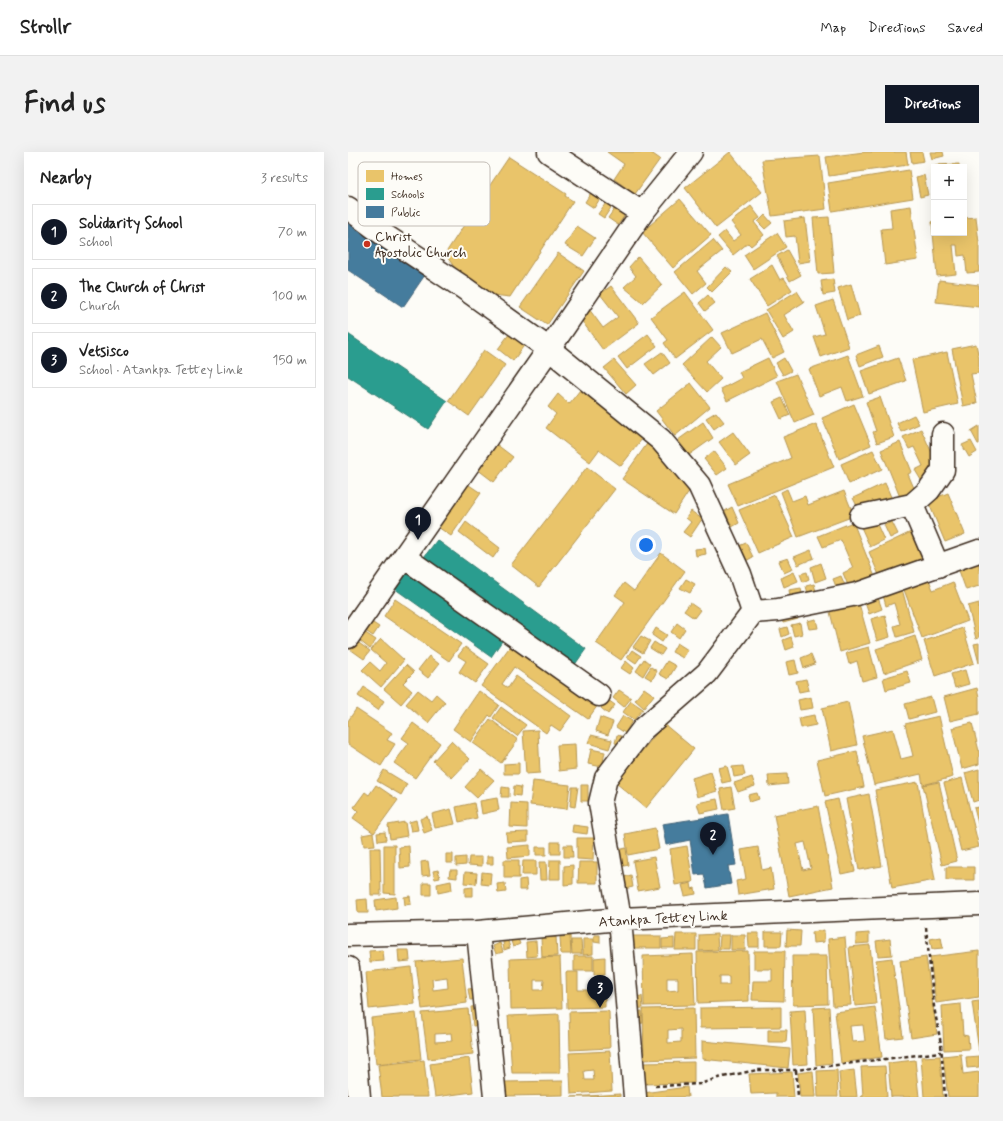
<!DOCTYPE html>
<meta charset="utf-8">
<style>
:root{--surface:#fff;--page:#f2f2f2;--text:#222;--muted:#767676;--line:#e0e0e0;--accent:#111827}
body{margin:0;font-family:Mynerve,sans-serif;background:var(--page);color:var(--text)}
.controls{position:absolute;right:12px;top:12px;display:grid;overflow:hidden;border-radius:0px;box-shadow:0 4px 16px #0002}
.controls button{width:36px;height:36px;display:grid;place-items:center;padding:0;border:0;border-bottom:1px solid var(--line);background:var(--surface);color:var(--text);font:20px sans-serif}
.you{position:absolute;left:298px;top:393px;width:14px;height:14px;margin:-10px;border:3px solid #fff;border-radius:50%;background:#1a73e8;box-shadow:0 0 0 6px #1a73e833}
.badge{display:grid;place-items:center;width:26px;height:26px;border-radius:50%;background:var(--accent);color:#fff;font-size:13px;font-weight:700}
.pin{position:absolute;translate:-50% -33px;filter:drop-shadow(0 1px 2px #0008)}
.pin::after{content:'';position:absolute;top:21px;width:14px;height:12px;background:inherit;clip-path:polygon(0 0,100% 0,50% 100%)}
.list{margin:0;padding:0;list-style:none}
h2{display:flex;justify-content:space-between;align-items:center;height:52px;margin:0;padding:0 16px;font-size:17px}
h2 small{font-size:13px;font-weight:400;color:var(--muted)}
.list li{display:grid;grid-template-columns:26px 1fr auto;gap:12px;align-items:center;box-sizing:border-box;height:56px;margin:0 8px 8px;padding:0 8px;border:1px solid var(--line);border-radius:0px}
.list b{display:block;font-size:15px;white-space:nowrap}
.list p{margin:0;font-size:13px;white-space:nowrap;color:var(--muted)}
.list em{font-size:13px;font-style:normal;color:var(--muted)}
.map{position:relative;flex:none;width:631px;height:945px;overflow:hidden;border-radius:0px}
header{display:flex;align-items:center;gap:24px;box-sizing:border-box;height:56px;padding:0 20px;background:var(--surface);border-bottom:1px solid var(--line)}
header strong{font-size:19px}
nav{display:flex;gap:22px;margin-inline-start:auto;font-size:14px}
.intro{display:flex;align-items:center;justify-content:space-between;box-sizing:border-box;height:96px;padding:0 24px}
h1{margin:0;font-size:28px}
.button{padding:10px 18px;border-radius:0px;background:var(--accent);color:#fff;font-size:14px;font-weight:700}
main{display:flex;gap:24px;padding:0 24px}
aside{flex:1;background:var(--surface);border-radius:0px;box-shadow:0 4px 16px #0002}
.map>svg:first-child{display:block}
.homes{fill:#e9c46a;stroke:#b59653;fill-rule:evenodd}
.schools{fill:#2a9d8f;stroke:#2f7a6d}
.public{fill:#457b9d;stroke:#426377}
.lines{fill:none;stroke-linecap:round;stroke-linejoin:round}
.minor-casing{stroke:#3b2a1e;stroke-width:25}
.path{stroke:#3b2a1e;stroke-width:2.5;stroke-dasharray:4 3;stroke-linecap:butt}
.minor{stroke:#fdfcf7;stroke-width:22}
.poi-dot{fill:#c8321e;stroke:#fdfcf7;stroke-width:1.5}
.labels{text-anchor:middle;stroke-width:4;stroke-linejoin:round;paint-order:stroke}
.poi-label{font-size:14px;fill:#3b2a1e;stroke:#fdfcf7;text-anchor:start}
.street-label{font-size:14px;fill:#3b2a1e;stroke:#fdfcf7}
.key{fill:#fdfcf7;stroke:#c3bdb6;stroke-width:1}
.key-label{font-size:11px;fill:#3b2a1e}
</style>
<header>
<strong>Strollr</strong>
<nav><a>Map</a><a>Directions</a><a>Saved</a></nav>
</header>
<div class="intro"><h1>Find us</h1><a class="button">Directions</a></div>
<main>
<aside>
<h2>Nearby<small>3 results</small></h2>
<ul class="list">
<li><span class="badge">1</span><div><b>Solidarity School</b><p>School</p></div><em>70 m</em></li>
<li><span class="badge">2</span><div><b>The Church of Christ</b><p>Church</p></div><em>100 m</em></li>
<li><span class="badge">3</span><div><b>Vetsisco</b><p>School · Atankpa Tettey Link</p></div><em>150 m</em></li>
</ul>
</aside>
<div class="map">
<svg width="631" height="945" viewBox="0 0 631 945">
<rect width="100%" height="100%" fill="#fdfcf7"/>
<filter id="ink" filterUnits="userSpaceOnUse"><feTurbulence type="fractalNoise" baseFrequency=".025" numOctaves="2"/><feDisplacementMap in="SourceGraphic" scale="8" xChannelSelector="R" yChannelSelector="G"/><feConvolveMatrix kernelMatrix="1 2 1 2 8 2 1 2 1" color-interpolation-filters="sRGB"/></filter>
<g filter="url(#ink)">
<path class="homes" d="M259,0H302L312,7L287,42L266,27L276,12Z
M382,0L414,40L368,76L337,36Z
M516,0H558L560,13L481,24L478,5Z
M562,0H574L576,9L564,11Z
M582,0H595L596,4L584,7Z
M472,4L478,57L424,64L414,8Z
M161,5L218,42L217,44L225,49L162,145L145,143L109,119L97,102L118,70L117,68L138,35L140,36Z
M611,12V15H588L587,13Z
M561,18L565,46L484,59L480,31Z
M576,23L580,43L572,45L568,25Z
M244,39L253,45L246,56L237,50Z
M332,47L363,83L325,116L294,80Z
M260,48L266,51L256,66L250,62Z
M269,53L279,60L270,73L260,66Z
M403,54L412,66L406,70L416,83L403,94L400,91L385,103L370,85L377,79L385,89L393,83L383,70Z
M563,54L570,108L537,113L533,77L544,76L542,57Z
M417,63L424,71L417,77L410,70Z
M481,65L486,121L470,122L465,66Z
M628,65L631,91V120L619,121L617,103L610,104L609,93H605L608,122L589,124L584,70L586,69V81H616V66Z
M457,66L462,109L450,111L447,84L438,85L436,69Z
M229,74L247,86L235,104L217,93Z
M429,81L438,95L405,117L396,103Z
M365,88L374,99L349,119L358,131L345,142L327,120Z
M439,98L453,123L442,129L429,104Z
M210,101L236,119L199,173L172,155Z
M290,105L314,133L295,151L276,135L288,124L281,115Z
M424,113L432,128L436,126L444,138L419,154L402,127Z
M378,115L384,120L364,140L359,135Z
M485,127L487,141L475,143L473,129Z
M591,128L631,133V155L588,150Z
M503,132L512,164L499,168L490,136Z
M263,134L291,171L255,198L228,161L238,153L255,176L270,165L252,142Z
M449,139L456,150L436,163L446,180L435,187L418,158Z
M337,140L365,178L327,207L316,191L320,188L303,165Z
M360,143L367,151L357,159L351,151Z
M485,148L501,195L473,205L466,185L477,182L468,154Z
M417,161L436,200L424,206L414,187L384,201L374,181Z
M162,181L177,192L165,209L150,197Z
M300,182L309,194L279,217L270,205Z
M364,185L373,195L358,209L373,227L359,240L334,213Z
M628,192L631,206V221L623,222L629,251L615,254L604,197Z
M531,194L535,205L512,214L508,203Z
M136,198L157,213L121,264L100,249Z
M314,200L322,211L306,223L297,212Z
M599,200L610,252L575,260L564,208Z
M500,203L515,244L499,249L494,235L471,244L461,217Z
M420,206L429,224L379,249L373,237L394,226L391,220Z
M436,206L443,219L435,223L428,211Z
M550,206L558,229L521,242L513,219Z
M266,208L288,233L278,242L256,216Z
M448,222L466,263L447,271L429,229Z
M343,231L362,255L327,284L308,259Z
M232,238L294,287L273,314L251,298L242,310L198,276L208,262L200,255L210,242L221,252Z
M532,245L546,285L529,291L525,280L528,279L518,250Z
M434,246L442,263L433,267L425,250Z
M506,252L523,293L491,307L474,266Z
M368,260L376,270L366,277L358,266Z
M566,263L571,272L553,280L549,271Z
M355,270L365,286L341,303L330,288Z
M468,272L486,315L390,354L380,332L443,306L435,285Z
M631,274V292H630L623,279Z
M573,277L592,319L573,328L567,318L575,314L566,295L561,297L555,285Z
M385,280L402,303L388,313L371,290Z
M301,289L325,306L319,315L345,333L326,362L274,327Z
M623,289L629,300L621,305L614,293Z
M552,290L564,320L560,322L569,343L554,350L533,298Z
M148,292L165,305L146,330L129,317Z
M525,298L534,317L501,332L493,312Z
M366,299L379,316L369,323L356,307Z
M239,315L267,337L191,435L163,413Z
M118,331L133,341L103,384L87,373Z
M537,331L543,345L512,360L505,346Z
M439,337L444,349L457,344L460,353L496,339L506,364L450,385L433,340Z
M600,341L617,382L597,390L580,349Z
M427,343L446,385L410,401L391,358Z
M384,355L391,371L384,375L377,359Z
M343,359L354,367L342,385L335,380L343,370L338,366Z
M527,368L536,388L522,395L513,375Z
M118,370L152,396L145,406L111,380Z
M505,370L529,430L503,441L495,421L505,416L493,388L475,395L470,384Z
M544,370L550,382L542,386L536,373Z
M563,380L577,411L547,425L543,417L531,423L521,400Z
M398,391L405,405L394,411L386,396Z
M357,396L358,402L348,404L347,397Z
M463,398L466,406L450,413L446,405Z
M313,401L337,419L273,508L248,491L277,450L267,443L276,431L286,439Z
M631,405V434L618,438L609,413Z
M440,406L445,417L436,421L431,409Z
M473,411L478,426L467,430L463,415Z
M446,420L450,429L436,435L433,426Z
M459,420L461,427L455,430L452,422Z
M493,424L499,438L491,442L485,427Z
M580,425L585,438L605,430L620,469L574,486L555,435Z
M338,427L347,432L342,441L332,436Z
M552,430L566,480L549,485L546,474L552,472L546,451L538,454L533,436Z
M466,432L470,447L462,449L458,434Z
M453,436L455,447L443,450L441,438Z
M528,440L534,457L521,462L515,445Z
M47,447L113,492L101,509L36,464Z
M510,448L522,491L492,500L481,456Z
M342,451L352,458L346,466L336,459Z
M631,451V486L628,487L620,454Z
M448,457L450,467L435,471L433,461Z
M537,463L542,485L529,489L523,467Z
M19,467L31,475L25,484L13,476Z
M468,467L470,476L461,477L459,469Z
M329,471L337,477L331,486L323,480Z
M452,471L454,482L446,484L443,473Z
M439,475L441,482L434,485L432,477Z
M308,476L319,483L314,490L304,483Z
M615,476L626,511L587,524L576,489Z
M16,480L28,488L22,497L11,488Z
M293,484L302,489L295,501L285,495Z
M567,484L574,508L536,521L528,497Z
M443,485L446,495L438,498L435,488Z
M33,487L56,508L33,535L14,518L22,510L32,519L38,511L23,498Z
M8,489L22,499L16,507L2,497Z
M166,489L252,550L240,567L166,515L154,532L160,536L168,524L223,564L212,579L203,573L198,581L133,534Z
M306,490L317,497L313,503L302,496Z
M329,491L340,498L335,506L324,500Z
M631,491V511L626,492Z
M117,495L141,512L127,531L111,520L118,509L110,504Z
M521,495L529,525L514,529L509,509L501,512L498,501Z
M284,498L293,504L288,511L279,505Z
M463,502L467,512L456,516L453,506Z
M81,504L91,512L80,526L70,518Z
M296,507L302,512L295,524L288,519Z
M447,508L450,521L441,523L438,510Z
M278,509L286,516L282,522L273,516Z
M319,509L328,514L320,527L311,522Z
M58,513L66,520L55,531L64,539L53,552L36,537Z
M303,515L309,519L304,528L297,524Z
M617,518L621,532L607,536L603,522Z
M559,519L563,531L538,538L535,526Z
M458,527L461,538L451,540L448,529Z
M16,535L36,549L30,558L10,544Z
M296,536L306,543L296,556L287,548Z
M629,536L631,545V562L602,569L596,545Z
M70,538L83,548L88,542L97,550L80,571L58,552Z
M271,538L283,546L276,555L265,546Z
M131,539L151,553L143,565L141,563L123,590L105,577Z
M463,545L465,556L452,558L450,548Z
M583,545L587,560L561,567L557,552Z
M260,548L267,553L260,562L253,556Z
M283,549L295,557L286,568L275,560Z
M500,550L509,593L483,599L474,556Z
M153,555L178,573L169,584L145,566Z
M8,557L44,581L39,588L47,592L33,614L0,592V569Z
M466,563L468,573L453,576L451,566Z
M275,564L284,569L277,581L268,575Z
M591,564L605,625L575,633L573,622L526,633L514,584L545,577L553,607L565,604L557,572Z
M252,565L265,570L260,583L248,579Z
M142,567L170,588L153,611L125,591Z
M65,571L92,591L67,626L46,611L61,591L54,586Z
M624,571L631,599V612L614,617L604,576Z
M316,572L346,597L298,656L268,631Z
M190,578L192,621L178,622L175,579Z
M243,583L264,588L261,597L240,591Z
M269,583L280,586L278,594L267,591Z
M103,589L122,607L104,626L85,609Z
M227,592L228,617L211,619L209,593Z
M243,597L257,600L254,615L240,612Z
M509,599L516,635L477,644L469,608Z
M171,611V622H156V612Z
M379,614L383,629L374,631L370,616Z
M395,614L397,623L386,625L384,615Z
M133,617L146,628L129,646L117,635Z
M631,617V648L625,650L617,621Z
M36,618L59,632L53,643L29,629Z
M363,620L369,639L349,645L344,626Z
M439,622L440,632L421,634L420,623Z
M404,625L407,634L390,640L386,631Z
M614,626L631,695L613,699L596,631Z
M185,629L222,633L219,657L182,653Z
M570,630L587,728L544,736L527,638Z
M591,630L609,709L594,713L575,633Z
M28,633L50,648L26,681L5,666L10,659L6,655L17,640L21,643Z
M233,633H240V649H233Z
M166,634L173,635L172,644L165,643Z
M154,635L161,636V645H153Z
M224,635H230L227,655L222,654Z
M383,635L387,656L376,658L372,637Z
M409,641L411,647L402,650L400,643Z
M521,642L534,714L511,718L498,647Z
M149,646L151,658L134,662L132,649Z
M369,647L371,657L352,661L349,651Z
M490,647L507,719L493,722L477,650Z
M126,651L129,666L111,670L108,655Z
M163,651L179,652V676L162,675Z
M470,654L485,735L441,744L426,663ZM457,690L463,716L455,718L449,692Z
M631,655V675L626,656Z
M103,657L107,672L87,676L84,662Z
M79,664L84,678L76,681L72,667Z
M68,668L70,678L63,679L61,670Z
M57,670L59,684L42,687L40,673Z
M225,673L240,675L239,682L224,680Z
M307,676L311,697L280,703L277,682Z
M37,680L38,688L30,689L29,681Z
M180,680V689L159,690L158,681Z
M25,681L27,693L16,694L14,683Z
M229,686H246L245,708L229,707Z
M203,690H212V702H203Z
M36,693H47V742L36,741Z
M182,693V704L160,706L159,695Z
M216,693H224L225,705H216Z
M61,694L62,715L52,716L51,695Z
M339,694L345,730L327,733L322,697Z
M188,695H198V703H188Z
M410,695L414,718L423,716L426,737L390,743L388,729L398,727L393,698Z
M22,696H32L33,743H23Z
M278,696L280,713L272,715L270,698Z
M98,702H105V711H98Z
M139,704H145V712H139Z
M118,705V713L108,714V706Z
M121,705H134V714L120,713Z
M306,705L312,735L290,739L285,709Z
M156,708H171V726H156Z
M202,708H212V727H201Z
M80,709L82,723L74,724L73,710Z
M175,709H188V723H174Z
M191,710H198L199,728H192Z
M231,710H249V731H230Z
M225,713V732L216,733V714Z
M598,715H626V728H598Z
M90,718L92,726L87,727L85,719Z
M102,718H109V726L101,725Z
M117,720L129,721L128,732L116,731Z
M134,720L143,721L142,733L133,732Z
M283,723L285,735L276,737L273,726Z
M178,727L179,738H171V728Z
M103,729L104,738L90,741L89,732Z
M75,731H83V743H75Z
M157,731L158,740L150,741L149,732Z
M343,731L344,737L347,736L348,742L337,744L334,733Z
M125,735V744H117V736Z
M62,744L63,752L57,753L56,745Z
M48,745L49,756L28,759L27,748Z
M19,747L20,761H10L9,748Z
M439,778L453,779L452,794H438Z
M476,778V790L465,791L464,780Z
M417,780H434L433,794H417Z
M400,781H411V795H401Z
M521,781V791L508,792V782Z
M328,782H348V798H327Z
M369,782L370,798L351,799V783Z
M246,783H252V791L246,790Z
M372,783H382L381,797H371Z
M383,783H397V798H383Z
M222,784L223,802H213L212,785Z
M284,784H313V796H284Z
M208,785L209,804L194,805L193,786Z
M497,785L503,853L485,854L480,787Z
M593,785L595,796L584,797L582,787Z
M326,786V796H314V787Z
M170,787L172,792L165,795L163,789Z
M235,787H245V802L235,803Z
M542,787L544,803L530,804L528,789Z
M223,788H233L234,802H224Z
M160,789L162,796L156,798L155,790Z
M188,789L189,804L179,805L178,790Z
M152,791L155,800L148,802L145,794Z
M522,793L528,852L507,854L501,795Z
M35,798L36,809L22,810L21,799Z
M50,798H61L62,809L51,810Z
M400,799L401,849L350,851L349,800ZM372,824H381V833H372Z
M406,799H437L436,849L404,848L405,829H424V817H406Z
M631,799V845L588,851L582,805Z
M345,802L347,853L296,854L295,804ZM319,826H330V838L319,839Z
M226,804H245V819H226Z
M444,804H479L480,852L445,853Z
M212,805L214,856L163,857L162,807ZM186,828H196L195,838H186Z
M257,805V822L246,823V806Z
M578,805L589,882L563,886L552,809Z
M114,806L119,851L74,857L68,810ZM99,825L100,836L85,838L84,827Z
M544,806L555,885L538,887L528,808Z
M63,815L67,852L21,857L18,820Z
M218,820H230V838H244V827L257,826V855L219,856Z
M130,836L131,847L122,848L120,837Z
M294,844L295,856L284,857V845Z
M631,849V899L624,850Z
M613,852L615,883L620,884L621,897L596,898L594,854Z
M132,854L134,873L125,874L123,855Z
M433,855V875L352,876V856Z
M481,855L484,911L468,913L465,856Z
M527,855L534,905L493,911L487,860ZM515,873L517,889L504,890L502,874Z
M346,856L347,906L296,908L295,857ZM333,877V890L320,891V878Z
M120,857L125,902L80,907L74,861ZM103,881L104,889L87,890V882Z
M457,858L460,912L445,913L442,859Z
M260,859L261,860L262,896L222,898L221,860Z
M294,859L295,871L286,872L285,860Z
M68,861L73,907L28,912L23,866Z
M211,862L212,921H164L160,864Z
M420,878H439L438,890H420Z
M354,889L442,897L440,916L354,907Z
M262,899L264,939L223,942L221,901ZM245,918L246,928H237L236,919Z
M613,902L615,922L631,920V945H600L595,904Z
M592,904L595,945H576L573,905Z
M631,904V915L619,916L618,905Z
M121,906L125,940L87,945L82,912Z
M76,908L80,945H34L30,913Z
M567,908L571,945H543L540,911Z
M346,910V931L294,932V911Z
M537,914L539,945H512L515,944L513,915Z
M489,918L490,945H470L469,919Z
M506,918L509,945H493L491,920Z
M465,919L467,945H452L450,921Z
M444,920L446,945H428V941L403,942L401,922Z
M215,929V943L157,944V930Z
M339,935L340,945H295V941Z
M272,942V945H223Z"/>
<path class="schools" d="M0,182L99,249L80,277L0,224Z
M89,388L238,497L223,518L73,409Z
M57,415L156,486L143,505L43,434Z"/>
<path class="public" d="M0,66L79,120L55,155L0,118Z
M380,662L388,713L380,714L383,732L359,736L356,722L347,723L342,688L318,693L314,672Z"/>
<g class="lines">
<defs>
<path id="minor" d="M201,0L294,61
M0,56L39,85L116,136L201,197L313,288L351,333L392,422L405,460L359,521L295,577L258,626L252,651L272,767L287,945
M564,353L590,414
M513,364L564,353L581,338L595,318V282
M56,405L251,543
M405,460L430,458L509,442L631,399
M0,485L201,197L294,61L343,0
M130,780L147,945
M0,783L130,780L272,767L631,752
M0,816L11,945"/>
</defs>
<use href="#minor" class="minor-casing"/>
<path class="path" d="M578,775L586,855L593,892L597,945
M448,918L450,945
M307,934L352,932L370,926L409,918H448L593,900"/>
<use href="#minor" class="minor"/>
</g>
</g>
<circle class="poi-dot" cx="19" cy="92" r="4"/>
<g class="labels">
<g class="poi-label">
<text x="27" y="89">Christ<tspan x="27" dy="16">Apostolic Church</tspan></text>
</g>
<g class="street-label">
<text transform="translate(315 766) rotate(-3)" y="5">Atankpa Tettey Link</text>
</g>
</g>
<rect x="10" y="10" width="132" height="64" rx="6" class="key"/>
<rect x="18" y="18" width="18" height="12" fill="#e9c46a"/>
<rect x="18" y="36" width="18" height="12" fill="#2a9d8f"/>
<rect x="18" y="54" width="18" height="12" fill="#457b9d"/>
<g class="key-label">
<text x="43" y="28">Homes</text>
<text x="43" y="46">Schools</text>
<text x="43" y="64">Public</text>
</g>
</svg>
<div class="controls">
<button>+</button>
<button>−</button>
</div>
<div class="you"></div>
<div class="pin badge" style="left:70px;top:388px">1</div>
<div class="pin badge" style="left:365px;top:703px">2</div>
<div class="pin badge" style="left:252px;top:856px">3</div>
</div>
</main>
